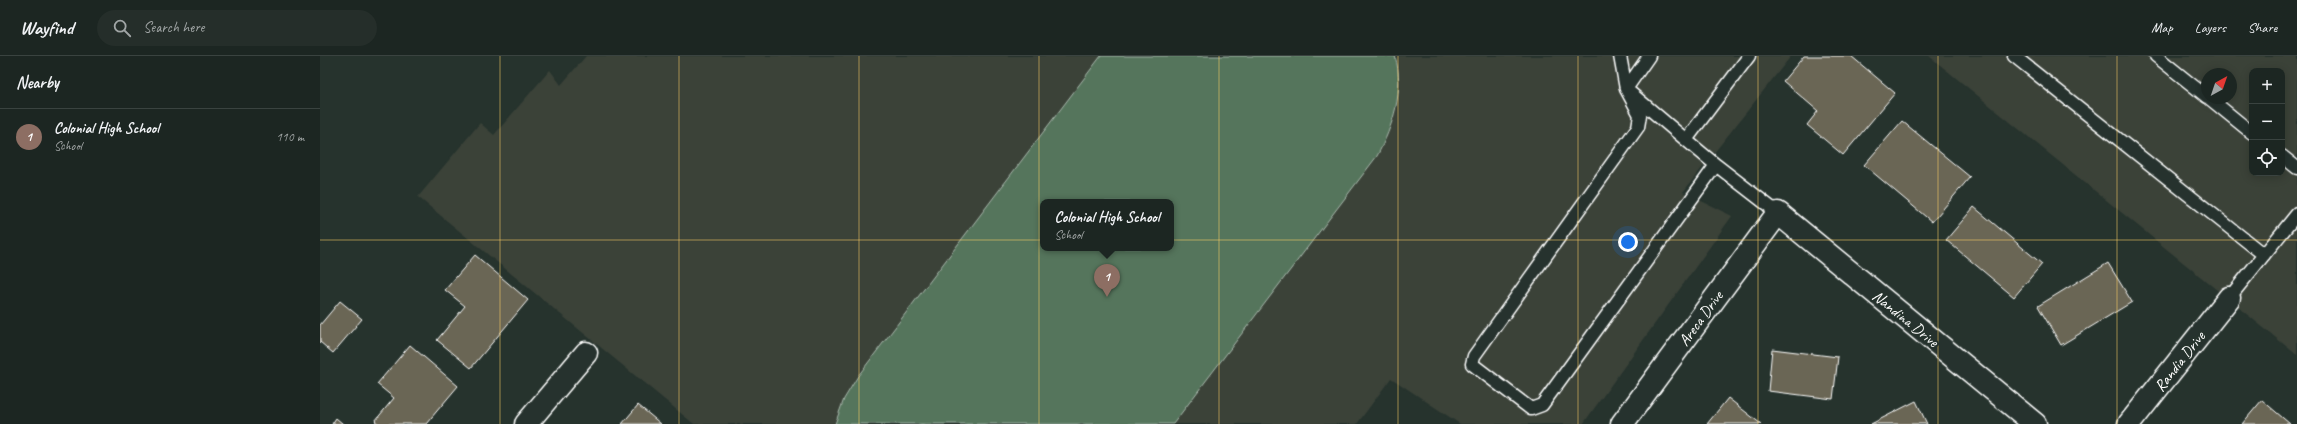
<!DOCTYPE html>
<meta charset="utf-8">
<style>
:root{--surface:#1c2622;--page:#252e2a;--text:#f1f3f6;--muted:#a0a5a5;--line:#3a4340;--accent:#8bbbb9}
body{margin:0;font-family:Caveat,sans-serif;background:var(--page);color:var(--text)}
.controls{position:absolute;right:12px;top:12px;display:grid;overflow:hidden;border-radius:8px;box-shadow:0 2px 10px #0003}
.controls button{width:36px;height:36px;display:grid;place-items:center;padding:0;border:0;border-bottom:1px solid var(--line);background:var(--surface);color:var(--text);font:20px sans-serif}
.compass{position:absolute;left:1881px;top:12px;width:36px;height:36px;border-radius:50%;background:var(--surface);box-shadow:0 2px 10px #0003;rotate:40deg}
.you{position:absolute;left:1308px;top:186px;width:14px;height:14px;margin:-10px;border:3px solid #fff;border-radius:50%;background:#1a73e8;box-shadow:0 0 0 6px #1a73e833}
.badge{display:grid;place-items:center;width:26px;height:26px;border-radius:50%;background:var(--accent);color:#fff;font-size:13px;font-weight:700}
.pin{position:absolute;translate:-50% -33px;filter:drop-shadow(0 1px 2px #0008)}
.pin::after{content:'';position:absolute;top:21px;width:14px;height:12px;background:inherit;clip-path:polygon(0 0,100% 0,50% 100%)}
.popup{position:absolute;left:720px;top:143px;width:134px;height:52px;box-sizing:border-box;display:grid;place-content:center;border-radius:8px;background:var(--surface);filter:drop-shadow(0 1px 3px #0005);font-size:13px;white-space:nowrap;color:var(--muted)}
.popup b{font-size:15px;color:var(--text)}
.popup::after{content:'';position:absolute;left:50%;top:100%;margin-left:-8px;border:8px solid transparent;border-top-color:var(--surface)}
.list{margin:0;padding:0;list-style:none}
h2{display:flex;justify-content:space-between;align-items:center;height:52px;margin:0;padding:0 16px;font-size:17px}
h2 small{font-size:13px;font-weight:400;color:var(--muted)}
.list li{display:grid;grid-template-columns:26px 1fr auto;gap:12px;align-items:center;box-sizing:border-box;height:56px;padding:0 16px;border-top:1px solid var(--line)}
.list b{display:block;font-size:15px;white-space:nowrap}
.list p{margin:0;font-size:13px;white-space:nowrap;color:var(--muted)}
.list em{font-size:13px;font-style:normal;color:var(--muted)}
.icon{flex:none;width:22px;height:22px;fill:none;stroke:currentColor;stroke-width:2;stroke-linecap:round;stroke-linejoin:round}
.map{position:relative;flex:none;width:1977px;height:368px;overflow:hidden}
header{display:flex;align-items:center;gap:24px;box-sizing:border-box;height:56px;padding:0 20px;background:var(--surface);border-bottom:1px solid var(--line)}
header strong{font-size:19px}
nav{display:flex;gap:22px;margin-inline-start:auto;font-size:14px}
.search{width:280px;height:36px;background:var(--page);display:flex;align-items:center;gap:10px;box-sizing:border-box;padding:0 14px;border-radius:22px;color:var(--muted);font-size:15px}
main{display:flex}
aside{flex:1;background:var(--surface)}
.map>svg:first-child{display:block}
.built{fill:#3b4239;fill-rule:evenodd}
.green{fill:#55745c;stroke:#aabaae;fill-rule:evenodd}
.building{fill:#6b6654;stroke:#fff}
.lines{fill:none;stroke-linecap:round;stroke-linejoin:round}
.service-casing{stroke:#fff;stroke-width:15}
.minor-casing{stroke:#fff;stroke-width:25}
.service{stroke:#26332d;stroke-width:12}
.minor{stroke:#26332d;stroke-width:22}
.grid{fill:none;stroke:#ffd166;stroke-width:1;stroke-opacity:0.55}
.labels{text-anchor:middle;stroke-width:4;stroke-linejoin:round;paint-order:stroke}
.street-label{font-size:16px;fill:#fff;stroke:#26332d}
</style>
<header>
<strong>Wayfind</strong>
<div class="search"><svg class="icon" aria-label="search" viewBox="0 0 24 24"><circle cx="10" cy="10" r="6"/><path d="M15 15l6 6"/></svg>Search here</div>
<nav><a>Map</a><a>Layers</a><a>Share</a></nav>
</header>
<main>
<aside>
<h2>Nearby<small></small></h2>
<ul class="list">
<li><span class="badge" style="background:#8d6e63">1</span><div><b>Colonial High School</b><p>School</p></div><em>110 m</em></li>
</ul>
</aside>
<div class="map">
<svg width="1977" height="368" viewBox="0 0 1977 368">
<rect width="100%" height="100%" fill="#26332d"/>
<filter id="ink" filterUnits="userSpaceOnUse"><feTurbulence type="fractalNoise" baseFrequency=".025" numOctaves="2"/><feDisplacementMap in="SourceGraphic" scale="8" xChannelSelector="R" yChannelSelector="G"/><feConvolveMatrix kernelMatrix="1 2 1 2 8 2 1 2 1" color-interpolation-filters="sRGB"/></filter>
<g filter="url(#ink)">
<path class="built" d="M266,0H1471L1363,136L1412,160L1263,368H1140L1071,322L1037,368H374L98,141L160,67L174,79L230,14L241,29ZM723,146H851V192H723Z
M1609,0H1977V299ZM1932,15H1962V117H1932ZM1887,18H1911V42H1887Z"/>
<path class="green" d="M781,0H1075C1085,34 1073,70 1057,100L853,368H515L524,343L538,320ZM723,146H851V192H723Z"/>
<path class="building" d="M1484,0H1531L1575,37L1523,99L1487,69L1498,55L1463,25Z
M1582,65L1650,121L1612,166L1544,109Z
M1654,151L1722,208L1694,241L1626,184Z
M155,199L208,244L151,312L117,284L145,250L125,234Z
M1788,207L1812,246L1741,289L1718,250Z
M20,245L42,263L13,297L0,286V269Z
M90,289L138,330L106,368H59L55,365L74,342L57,328Z
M1452,293L1518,301L1513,343L1448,335Z
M1408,342L1441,368H1387Z
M1942,344L1970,368H1922Z
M1596,345L1607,368H1551Z
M318,349L341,368H302Z
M16,362L23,368H12Z"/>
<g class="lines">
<defs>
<path id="service" d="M1300,0L1306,33L1320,59L1318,71L1154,300L1152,308L1211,353L1222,349L1396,109L1366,84L1429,0
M1329,0L1306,33L1366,84
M1694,0L1944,199
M1836,0L1887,41
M1889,42L1932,77
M1962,100L1977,112
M1396,109L1458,157
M1909,242L1977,158"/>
<path id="minor" d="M206,368L266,297
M1302,368L1458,157L1715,368
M1809,368L1909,242"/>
</defs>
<use href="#service" class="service-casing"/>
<use href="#minor" class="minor-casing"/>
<use href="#service" class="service"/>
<use href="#minor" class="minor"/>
</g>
</g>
<path class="grid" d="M180,0V368M359,0V368M539,0V368M719,0V368M899,0V368M1078,0V368M1258,0V368M1438,0V368M1618,0V368M1797,0V368M0,184H1977"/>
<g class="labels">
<g class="street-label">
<text transform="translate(1380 262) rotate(-54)" y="6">Areca Drive</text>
<text transform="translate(1586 262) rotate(39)" y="6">Nandina Drive</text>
<text transform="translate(1859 305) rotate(-52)" y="6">Randia Drive</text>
</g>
</g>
</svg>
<div class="controls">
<button>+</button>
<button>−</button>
<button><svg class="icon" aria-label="locate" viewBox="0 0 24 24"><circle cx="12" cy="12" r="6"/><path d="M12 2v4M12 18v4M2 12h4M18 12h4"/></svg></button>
</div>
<svg class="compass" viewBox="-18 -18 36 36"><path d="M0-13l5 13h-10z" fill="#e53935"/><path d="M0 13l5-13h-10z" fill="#a0a5a5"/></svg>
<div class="you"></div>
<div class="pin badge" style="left:787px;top:241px;background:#8d6e63">1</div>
<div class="popup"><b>Colonial High School</b>School</div>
</div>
</main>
